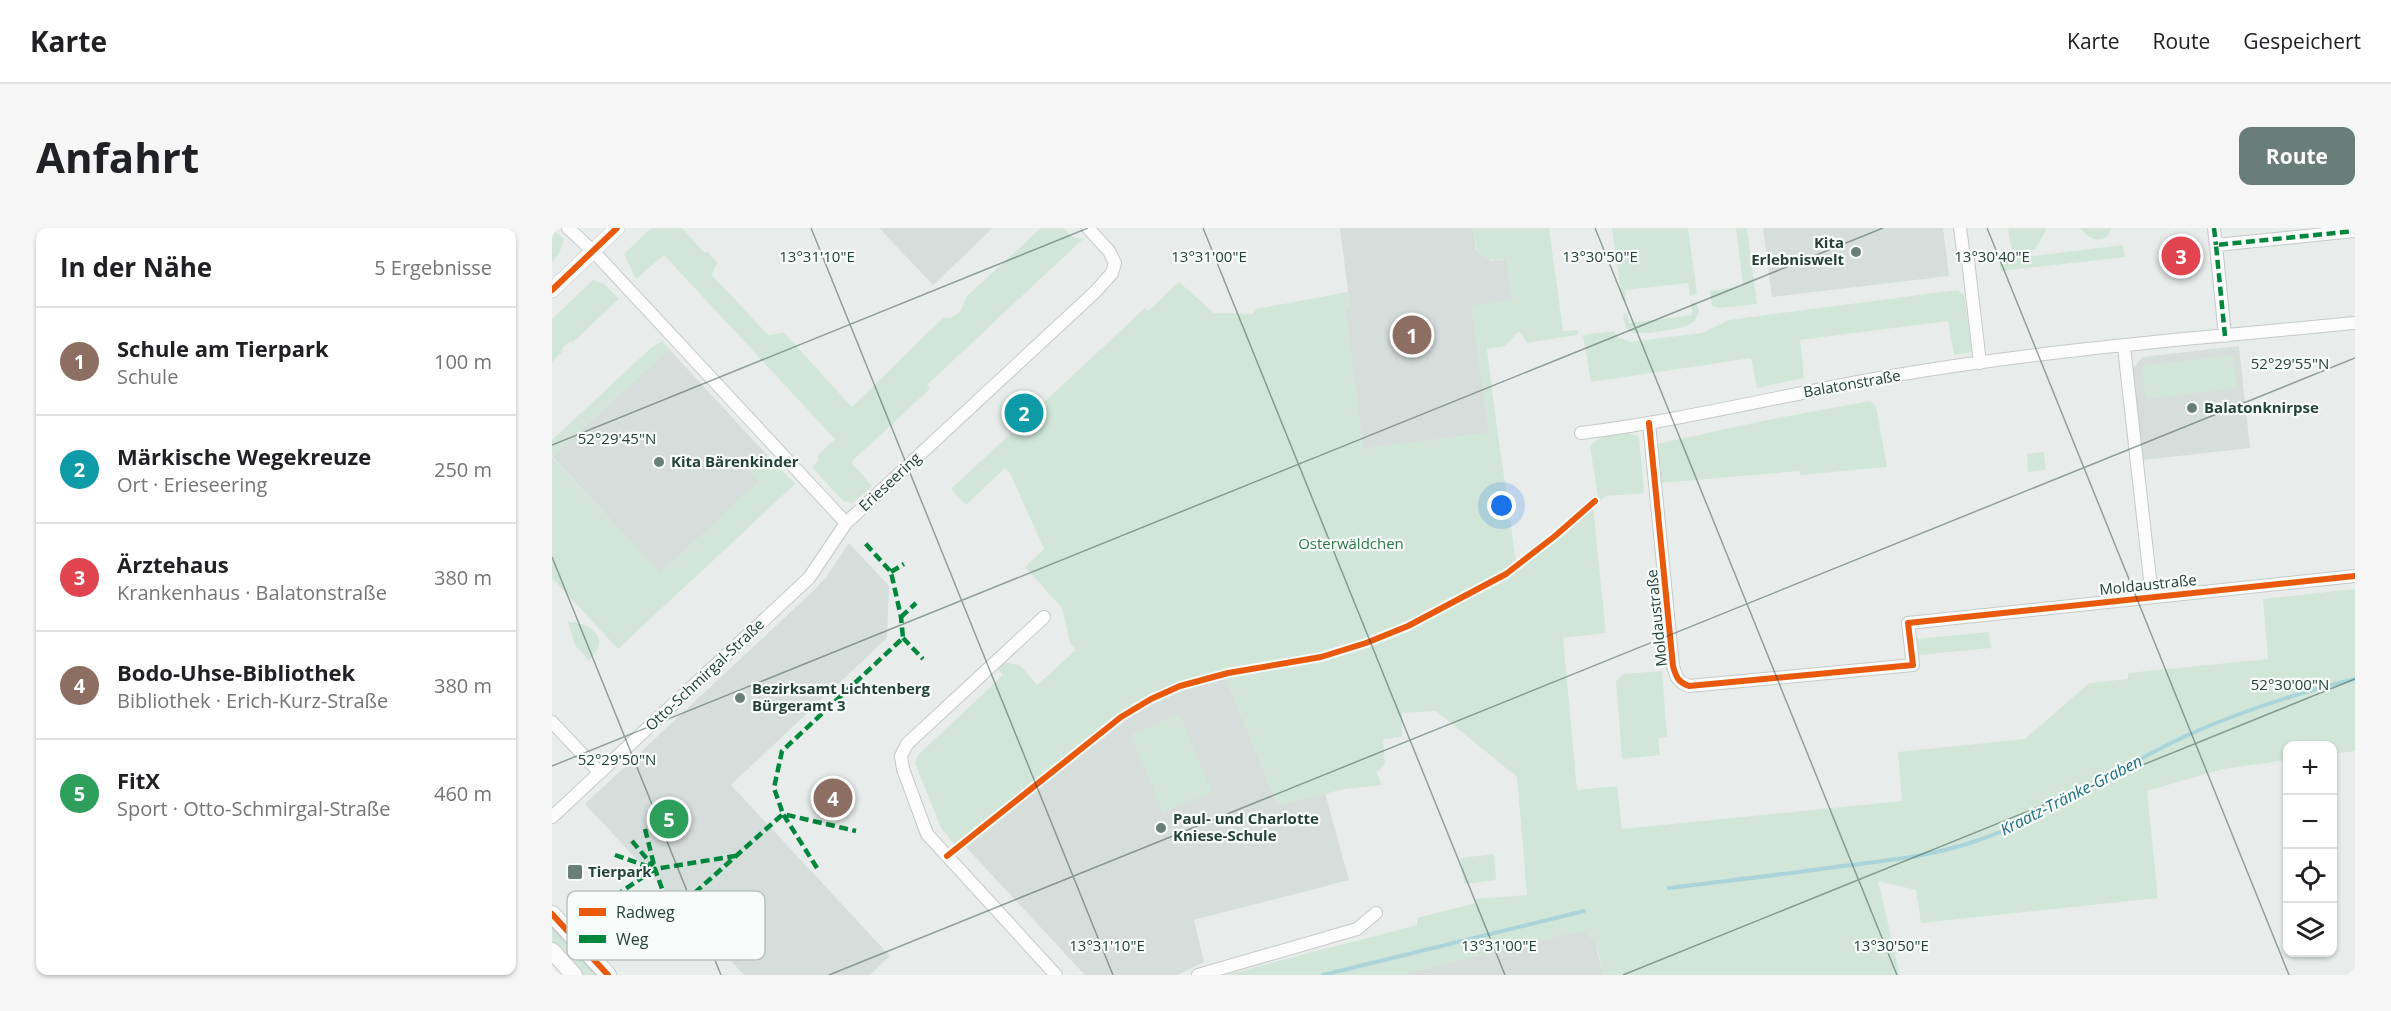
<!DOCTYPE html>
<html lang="de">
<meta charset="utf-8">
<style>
:root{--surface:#fff;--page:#f6f6f6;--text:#202124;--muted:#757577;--line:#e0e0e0;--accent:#697e78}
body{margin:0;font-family:"Open Sans",sans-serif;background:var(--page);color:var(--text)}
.controls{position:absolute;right:18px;bottom:18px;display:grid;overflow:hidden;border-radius:12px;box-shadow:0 2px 4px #0004}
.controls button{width:54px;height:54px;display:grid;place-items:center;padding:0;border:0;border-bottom:2px solid var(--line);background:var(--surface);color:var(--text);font:30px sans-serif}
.you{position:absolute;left:950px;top:278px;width:21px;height:21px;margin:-15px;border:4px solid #fff;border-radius:50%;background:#1a73e8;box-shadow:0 0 0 9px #1a73e833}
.badge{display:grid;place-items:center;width:39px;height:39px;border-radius:50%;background:var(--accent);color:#fff;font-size:20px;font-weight:700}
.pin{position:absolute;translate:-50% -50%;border:3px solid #fff;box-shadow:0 2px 6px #0006}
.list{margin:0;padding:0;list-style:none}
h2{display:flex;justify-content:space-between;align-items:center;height:78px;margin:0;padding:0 24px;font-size:26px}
h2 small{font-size:20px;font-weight:400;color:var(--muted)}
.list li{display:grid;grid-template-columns:39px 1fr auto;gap:18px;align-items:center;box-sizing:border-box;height:108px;padding:0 24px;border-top:2px solid var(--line)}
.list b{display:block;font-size:22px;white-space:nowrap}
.list p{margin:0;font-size:20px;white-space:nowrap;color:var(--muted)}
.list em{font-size:20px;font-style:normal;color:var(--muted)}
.icon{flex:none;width:33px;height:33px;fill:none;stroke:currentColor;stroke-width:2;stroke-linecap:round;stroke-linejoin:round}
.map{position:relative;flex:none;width:1803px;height:747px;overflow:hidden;border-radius:12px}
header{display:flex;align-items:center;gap:36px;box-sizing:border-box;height:84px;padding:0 30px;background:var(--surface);border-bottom:2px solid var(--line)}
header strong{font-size:28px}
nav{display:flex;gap:33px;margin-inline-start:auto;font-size:21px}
.intro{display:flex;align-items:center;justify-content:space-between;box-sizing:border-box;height:144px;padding:0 36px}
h1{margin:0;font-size:42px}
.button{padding:15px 27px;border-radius:12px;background:var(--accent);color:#fff;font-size:21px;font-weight:700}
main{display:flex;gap:36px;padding:0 36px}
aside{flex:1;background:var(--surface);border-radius:12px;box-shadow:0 2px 4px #0004}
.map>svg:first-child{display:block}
.built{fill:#d6dedb}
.green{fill:#d1e6d8}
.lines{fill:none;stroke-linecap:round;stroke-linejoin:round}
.stream{stroke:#a9d4db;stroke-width:4}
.minor-casing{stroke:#c5cac8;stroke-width:14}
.tertiary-casing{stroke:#c5cac8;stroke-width:16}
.secondary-casing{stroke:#c3cbc8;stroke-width:18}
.minor{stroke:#fcfcfc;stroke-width:12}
.tertiary{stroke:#fcfcfc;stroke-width:15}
.secondary{stroke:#fcfcfc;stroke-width:16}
.tram{stroke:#c9cdcc;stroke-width:1.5}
.quiet{stroke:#00873e;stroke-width:4.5;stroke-dasharray:9 4.5;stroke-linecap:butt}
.cycleway-casing{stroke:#f7fbf9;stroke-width:10}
.cycleway{stroke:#e8590c;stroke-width:6}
.ticks{fill:none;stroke:#24423a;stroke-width:1.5;stroke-opacity:0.45}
.poi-dot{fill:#697e78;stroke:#f7fbf9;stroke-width:2}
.labels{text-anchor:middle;stroke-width:4.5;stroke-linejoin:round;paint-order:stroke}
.poi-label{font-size:15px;font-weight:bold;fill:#24423a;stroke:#f7fbf9;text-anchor:start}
.street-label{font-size:15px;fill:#24423a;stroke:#f7fbf9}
.park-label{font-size:15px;fill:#2d7a4b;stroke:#f7fbf9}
.water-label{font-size:16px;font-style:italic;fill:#1c6f80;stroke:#f7fbf9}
.key{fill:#f7fbf9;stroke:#b8c4c0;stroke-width:1.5}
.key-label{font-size:16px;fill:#24423a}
.ticks-label{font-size:15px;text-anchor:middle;fill:#24423a;stroke:#f7fbf9;stroke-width:4.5;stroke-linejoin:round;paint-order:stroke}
</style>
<header>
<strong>Karte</strong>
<nav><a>Karte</a><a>Route</a><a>Gespeichert</a></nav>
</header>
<div class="intro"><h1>Anfahrt</h1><a class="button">Route</a></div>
<main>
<aside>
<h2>In der Nähe<small>5 Ergebnisse</small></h2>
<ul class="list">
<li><span class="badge" style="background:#8d6e63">1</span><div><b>Schule am Tierpark</b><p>Schule</p></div><em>100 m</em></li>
<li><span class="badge" style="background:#0f9aa8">2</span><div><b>Märkische Wegekreuze</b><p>Ort · Erieseering</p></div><em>250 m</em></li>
<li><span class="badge" style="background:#e0444e">3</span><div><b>Ärztehaus</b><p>Krankenhaus · Balatonstraße</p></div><em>380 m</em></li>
<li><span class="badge" style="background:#8d6e63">4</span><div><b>Bodo-Uhse-Bibliothek</b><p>Bibliothek · Erich-Kurz-Straße</p></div><em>380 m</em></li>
<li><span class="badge" style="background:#2e9e5b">5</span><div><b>FitX</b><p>Sport · Otto-Schmirgal-Straße</p></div><em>460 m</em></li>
</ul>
</aside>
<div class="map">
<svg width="1803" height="747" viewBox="0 0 1803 747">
<rect width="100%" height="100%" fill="#e8edeb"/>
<path class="built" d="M327,0H441L381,57Z
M788,0H921L924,21L939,33L955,31L961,73L920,78L937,205L811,221L793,81L798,79Z
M1211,0H1391L1397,48L1220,69Z
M1687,118L1698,220L1591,232L1581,141L1590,129Z
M117,121L216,228L199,243L208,253L108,346L0,228Z
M297,315L337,358L335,410L179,557L338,728L318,747H192L33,576L261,363L275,348Z
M674,450L726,577L773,565L797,652L642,692L652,734L625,747H533L413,618L580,487L623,465Z
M1026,703L1033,704L1043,713L1051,747H848Z"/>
<path class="green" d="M99,0H130L153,25L156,24L166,35L162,40L160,47L216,107L232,105L300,179L391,90H398L408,84L415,68L489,0H511L520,9L531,11L375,157L378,161L299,234L320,258L301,275L291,273L260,239L267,232L265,228L283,211L112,27L84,51L72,26Z
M921,0H997L1011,103L1026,102L1025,107L975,115L967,103L953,118L935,121C943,193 955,264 964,336L1046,268L1038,219C1047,205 1073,201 1087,209L1092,265L1054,268L1041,279L1054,405L1011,410L1025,562L1065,558L1070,601L1350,573L1346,524L1473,511L1537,455L1576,451V445L1716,431L1711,371L1803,361V523L1781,526L1780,518H1736L1735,532L1671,541L1595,563L1606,670L1369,695L1364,662L1326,653L1348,747H1051C1047,730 1047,705 1026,703L848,747H673L865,697V690L924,675V671L975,667L965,549L884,483L850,485V509L831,511L833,537L824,544L830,557L793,561L726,577L674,450L651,455L623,465L580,487L407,622L389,600L363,535L366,527L451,447L446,441L452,434L468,437L485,457L524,422L518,415L510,380L473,339L492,321L458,245L453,240L414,277L399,261L593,80L596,83L627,54L662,85L701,86L704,81L796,64L798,80L793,81L811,221L937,205L920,78L961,72L955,31C926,34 925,27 921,0Z
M1060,0H1136L1145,65L1138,68L1136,55L1073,62L1074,73L1070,72Z
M1184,0H1195L1205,76L1168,80L1160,78L1158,63L1191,58Z
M1456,0H1495L1483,22L1460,25Z
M1528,0H1560L1555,9C1544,15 1535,9 1528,0Z
M0,1L12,11L7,26L0,34Z
M1571,17L1573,29L1449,43L1447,32Z
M41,52L52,56L67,71L20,115L18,113L9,122L10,124L0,134V91Z
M1405,62L1412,66L1420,124L1402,127L1396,93L1248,112L1252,150L1205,160L1199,130L1039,154L1031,107L1062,103L1066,109L1078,114L1150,105L1177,92Z
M1144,74L1147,83C1145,88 1144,92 1140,95C1133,101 1087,108 1079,104C1073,101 1072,94 1071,88L1075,84L1077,95L1140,87L1139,75Z
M110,113L117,121L0,228V212L100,119Z
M1681,127L1685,160L1594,171L1590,138Z
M1318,173L1324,178L1335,239L1248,247L1247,243L1109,255L1105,216L1215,192Z
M1492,224L1494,242L1476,244L1475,226Z
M216,228L243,256L66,421L0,350V229L108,345L208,253L199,243Z
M16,394C28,394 49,400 47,416C46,423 40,427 37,433L23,417Z
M1437,404L1439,420L1367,427L1365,411Z
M1110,443L1115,509L1106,510L1108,527L1070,531L1064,453L1071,446Z
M627,486L660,564L611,584L579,507Z
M942,626L944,652L912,656L909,630Z
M0,694L49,747H28L0,717Z"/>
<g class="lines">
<path class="stream" d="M1117,660C1172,653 1228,647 1283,639C1330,633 1376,629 1421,614C1498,589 1563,540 1636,507C1689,483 1746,465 1803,451
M771,747L1032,683"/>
<defs>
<path id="minor" d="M16,0L41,23L294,295
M1408,0L1411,22L1416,32L1428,135
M1662,0L1664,17
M1673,108L1664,17L1803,3
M1572,119L1600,369
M1097,195L1121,438C1124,449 1126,454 1137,458L1361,437L1356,395L1803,348
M1029,205C1132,192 1232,167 1333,149C1488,122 1647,110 1803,95
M492,389L355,516L349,528L351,541L375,606L504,747
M0,494L48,545
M0,589L257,350L294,295L543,64L560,45L563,35L557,23L536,0
M646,747L805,701L824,685"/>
<path id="tertiary" d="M0,62L65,0"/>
<path id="secondary" d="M0,686L56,747
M0,723L22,747"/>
</defs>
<use href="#minor" class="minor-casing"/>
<use href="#tertiary" class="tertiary-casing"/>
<use href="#secondary" class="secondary-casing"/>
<use href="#minor" class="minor"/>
<use href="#tertiary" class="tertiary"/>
<use href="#secondary" class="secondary"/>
<path class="tram" d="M0,700L44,747"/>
<path class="quiet" d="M1662,0L1664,17
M1673,108L1664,17L1803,3
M339,344L352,336
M349,389L364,375
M351,410L371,431
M93,601L103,641
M80,613L101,638
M63,627L103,641L119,686L139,709
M265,640L231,586L304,603
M63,668L103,641L183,628
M126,721L124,717L119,686L231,586L222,560L230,523L351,410L349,389L339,344L312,314"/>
<defs>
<path id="cycleway" d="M0,62L65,0
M1097,195L1121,438C1124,449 1126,454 1137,458L1361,437L1356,395L1803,348
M395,628L569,489L599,471L628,458L676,445L769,429L814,415L856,398L954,346L1003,308L1043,273
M0,686L56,747"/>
</defs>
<use href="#cycleway" class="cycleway-casing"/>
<use href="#cycleway" class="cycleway"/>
</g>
<path class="ticks" d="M259,0L561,747M651,0L953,747M1043,0L1345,747M1435,0L1737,747M0,217L536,0M0,329L169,747M0,538L1331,0M277,747L1803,130M1071,747L1803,451"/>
<g class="poi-dot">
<circle cx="1304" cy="24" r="6"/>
<circle cx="1640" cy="180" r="6"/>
<circle cx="107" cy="234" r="6"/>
<circle cx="188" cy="470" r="6"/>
<circle cx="609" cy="600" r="6"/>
<rect x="15" y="636" width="16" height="16" rx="3"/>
</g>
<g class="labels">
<g class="poi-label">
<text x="1292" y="20" text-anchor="end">Kita<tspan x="1292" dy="17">Erlebniswelt</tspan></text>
<text x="1652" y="185">Balatonknirpse</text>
<text x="119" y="239">Kita Bärenkinder</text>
<text x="200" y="466">Bezirksamt Lichtenberg<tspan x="200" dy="17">Bürgeramt 3</tspan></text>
<text x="621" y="596">Paul- und Charlotte<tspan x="621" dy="17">Kniese-Schule</tspan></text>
<text x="36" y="649">Tierpark</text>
</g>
<g class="street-label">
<text transform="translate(1300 156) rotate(-10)" y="5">Balatonstraße</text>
<text transform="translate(338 254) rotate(-43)" y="5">Erieseering</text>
<text transform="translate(1596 357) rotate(-6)" y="5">Moldaustraße</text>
<text transform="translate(1105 390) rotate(-96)" y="5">Moldaustraße</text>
<text transform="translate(153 447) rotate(-43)" y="5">Otto-Schmirgal-Straße</text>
</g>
<g class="park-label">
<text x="799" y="321">Osterwäldchen</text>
</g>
<g class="water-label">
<text transform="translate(1519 567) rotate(-27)" y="6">Kraatz-Tränke-Graben</text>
</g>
</g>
<rect x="15" y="663" width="198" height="69" rx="9" class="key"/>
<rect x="27" y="680" width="27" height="8" fill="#e8590c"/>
<rect x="27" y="707" width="27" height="8" fill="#00873e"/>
<g class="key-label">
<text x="64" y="690">Radweg</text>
<text x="64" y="717">Weg</text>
</g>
<g class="ticks-label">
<text x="265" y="34">13°31'10"E</text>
<text x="657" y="34">13°31'00"E</text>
<text x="1048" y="34">13°30'50"E</text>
<text x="1440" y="34">13°30'40"E</text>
<text x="1738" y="141">52°29'55"N</text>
<text x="65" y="216">52°29'45"N</text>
<text x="1738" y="462">52°30'00"N</text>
<text x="65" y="537">52°29'50"N</text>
<text x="555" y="723">13°31'10"E</text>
<text x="947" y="723">13°31'00"E</text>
<text x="1339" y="723">13°30'50"E</text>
</g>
</svg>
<div class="controls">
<button>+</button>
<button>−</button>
<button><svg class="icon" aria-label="locate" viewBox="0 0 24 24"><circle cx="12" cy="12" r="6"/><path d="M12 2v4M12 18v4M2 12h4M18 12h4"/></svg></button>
<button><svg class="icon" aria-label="layers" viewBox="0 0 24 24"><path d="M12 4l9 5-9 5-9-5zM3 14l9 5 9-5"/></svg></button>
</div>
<div class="you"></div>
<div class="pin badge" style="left:860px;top:107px;background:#8d6e63">1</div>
<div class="pin badge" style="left:472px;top:185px;background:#0f9aa8">2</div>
<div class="pin badge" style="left:1629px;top:28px;background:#e0444e">3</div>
<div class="pin badge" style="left:281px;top:570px;background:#8d6e63">4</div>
<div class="pin badge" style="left:117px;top:591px;background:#2e9e5b">5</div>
</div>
</main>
